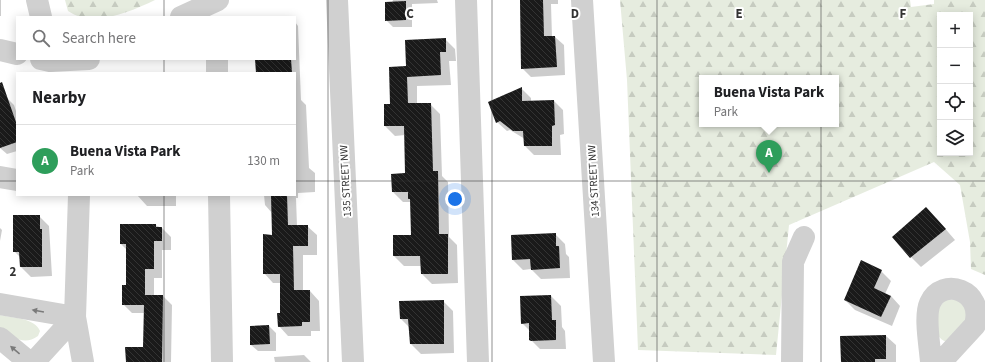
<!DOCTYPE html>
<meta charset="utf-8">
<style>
:root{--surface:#fff;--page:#f2f2f2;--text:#202124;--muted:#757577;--line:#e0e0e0;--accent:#e63946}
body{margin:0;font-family:"Source Sans 3",sans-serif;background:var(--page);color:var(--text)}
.controls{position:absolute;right:12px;top:12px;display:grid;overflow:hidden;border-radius:0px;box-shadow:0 2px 10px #0003}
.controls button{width:36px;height:36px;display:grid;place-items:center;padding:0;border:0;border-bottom:1px solid var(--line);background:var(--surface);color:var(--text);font:20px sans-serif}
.you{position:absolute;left:455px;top:199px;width:14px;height:14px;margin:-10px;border:3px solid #fff;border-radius:50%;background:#1a73e8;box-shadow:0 0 0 6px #1a73e833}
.badge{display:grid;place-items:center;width:26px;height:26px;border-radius:50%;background:var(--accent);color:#fff;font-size:13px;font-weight:700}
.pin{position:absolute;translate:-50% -33px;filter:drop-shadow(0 1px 2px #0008)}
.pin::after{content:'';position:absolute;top:21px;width:14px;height:12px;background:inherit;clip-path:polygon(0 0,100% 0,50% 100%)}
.popup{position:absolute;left:699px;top:75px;width:140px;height:52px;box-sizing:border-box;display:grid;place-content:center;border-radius:0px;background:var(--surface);filter:drop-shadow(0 1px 3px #0005);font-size:13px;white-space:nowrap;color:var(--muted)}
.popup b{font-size:15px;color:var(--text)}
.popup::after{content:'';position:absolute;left:50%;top:100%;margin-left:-8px;border:8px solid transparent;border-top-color:var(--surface)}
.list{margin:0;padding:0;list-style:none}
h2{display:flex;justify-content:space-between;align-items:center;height:52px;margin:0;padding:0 16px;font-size:17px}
h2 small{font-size:13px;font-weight:400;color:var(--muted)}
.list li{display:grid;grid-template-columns:26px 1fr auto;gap:12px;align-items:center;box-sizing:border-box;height:72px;padding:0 16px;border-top:1px solid var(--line)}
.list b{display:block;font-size:15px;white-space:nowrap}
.list p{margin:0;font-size:13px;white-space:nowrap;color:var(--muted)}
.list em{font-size:13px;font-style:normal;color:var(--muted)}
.icon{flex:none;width:22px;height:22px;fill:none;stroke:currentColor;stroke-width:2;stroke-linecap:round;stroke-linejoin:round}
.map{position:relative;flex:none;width:985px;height:362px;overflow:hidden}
.search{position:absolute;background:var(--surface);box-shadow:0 2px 10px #0003;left:16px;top:16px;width:280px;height:44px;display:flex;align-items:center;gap:10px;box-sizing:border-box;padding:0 14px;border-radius:0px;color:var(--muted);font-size:15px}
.panel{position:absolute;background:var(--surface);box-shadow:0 2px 10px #0003;left:16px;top:72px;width:280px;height:124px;border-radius:0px}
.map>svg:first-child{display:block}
.green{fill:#e6ecdf}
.forest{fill:url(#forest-firs);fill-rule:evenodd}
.shadow{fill:#0003}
.building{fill:url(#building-back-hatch)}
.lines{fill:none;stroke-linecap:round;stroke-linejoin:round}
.minor{stroke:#d0d0d0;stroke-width:22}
.oneway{fill:#7a7a7a}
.grid{fill:none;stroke:#333;stroke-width:1;stroke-opacity:0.55}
.labels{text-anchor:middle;stroke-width:4;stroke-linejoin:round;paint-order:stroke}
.street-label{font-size:11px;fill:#333;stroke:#fff}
.grid-label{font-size:13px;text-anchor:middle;font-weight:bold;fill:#333;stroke:#fff;stroke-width:4;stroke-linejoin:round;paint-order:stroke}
</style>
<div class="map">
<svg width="985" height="362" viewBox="0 0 985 362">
<defs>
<pattern id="forest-firs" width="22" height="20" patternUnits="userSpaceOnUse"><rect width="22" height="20" fill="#e6ecdf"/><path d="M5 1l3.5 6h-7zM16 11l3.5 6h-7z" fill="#c6cbc0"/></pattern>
<pattern id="building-back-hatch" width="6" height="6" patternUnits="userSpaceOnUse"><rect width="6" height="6" fill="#1a1a1a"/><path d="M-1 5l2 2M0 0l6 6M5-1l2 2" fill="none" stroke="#333"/></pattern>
</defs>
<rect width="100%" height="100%" fill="#fff"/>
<path class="green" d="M946,299L964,301L970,319L947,342C936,340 932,322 937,312C939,307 943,303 946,299Z
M0,315C13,318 35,318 40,331L38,336C24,346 13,337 0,329Z"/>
<path class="forest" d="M65,0H155C130,12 93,28 68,11Z
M620,0H910L911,7L934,4V0H985V275L971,269L970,242L960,185L934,162L789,225L776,355L638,350L627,80ZM940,15H970V153H940ZM702,78H836V124H702Z"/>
<path class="shadow" d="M0,0H1V16H0Z
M393,0H437L438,3L412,4V27H393L386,20Z
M514,0H558V4H551L552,37H555L564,45L565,75L531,77L522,68L521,0Z
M295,22L298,26L301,100L306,105L309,168L315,173V192L298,193V198H296L297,226H307L317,235V255H303V291H310L319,301L320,331H311V336H288L279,326L281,314V283H273L264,273L273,236L272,213L265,205L264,195H295V73H257L256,59H295Z
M445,39L455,49L456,61H449L451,85L417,86V104H430L440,114L442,176L448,182L449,237L457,245L458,283L432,284L422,274L421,266H404L394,256L412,236L411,202H403L393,192L406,174L405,135L395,136L385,126L392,105L407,67Z
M522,89L531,98V101H554L563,110L564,134L560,135L561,155H534L525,146V139L510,130L507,131L497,122Z
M7,98L14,105L17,114V151L7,154L0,148V101Z
M137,195H176V206H147Z
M39,216L49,226L52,276L31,277L21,267V258L14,251Z
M936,218L955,240L921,267L911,257Z
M155,225L162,228L171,237V250H162V278H154V296H163L172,305L171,362H184H127L144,348L145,313H132L123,304L127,286V250L121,244Z
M0,228L2,230L0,241Z
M555,234L565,244L566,254L569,257L570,278L541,279L531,269L523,270L513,260Z
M881,271L891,281L885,294L891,296L900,306L892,326L855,310L845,300Z
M551,296L561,306L562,327L565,331L566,349H540L530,339V331L522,323Z
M443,301L453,311L454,353L421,354L411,344L410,328L401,319Z
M269,326L276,333V351H258L251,345Z
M886,336L896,345V362H842Z
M304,355L311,362H275L274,357Z"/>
<path class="building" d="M520,0H543L544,36H555L557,67L521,69Z
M406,1V20L385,21V2Z
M446,38V52H440L441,75L407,77L408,103H431L433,171H438L439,234H448V274H421L420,256H393V235H411L410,199H408V192H392L391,174L405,173L404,126H384V104H390L389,67L406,66L405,40Z
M255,59H291L292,73H256Z
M2,82L17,125V142L0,148V83Z
M522,87V101L554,100L555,125L552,126V146H524L523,131H513L500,121L496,123L488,102Z
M271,195H287L288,225H308V246H293L294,290H310V322H302V326L278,327L277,313H280V274H263V234L272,235Z
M926,207L946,229L910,258L892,237Z
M13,215H40V229H42V267H20L19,252H13Z
M120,224H156V227H162V241H154V269H145V295H163L162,362H126L125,347H143L144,305H122V285H126V244H120Z
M556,233V246H559L560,268L531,270L530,259L512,260L511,235Z
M861,260L882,270L874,288L891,296L881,317L844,300Z
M551,295L552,320H556V340L531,341L529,340V323L521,324L520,296Z
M444,300V344H410L408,319H400L399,301Z
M269,325L270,344L250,345V326Z
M886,335V359H875V362H841L840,336Z"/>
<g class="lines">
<path class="minor" d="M37,0L41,17
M337,0L353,362
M466,0L478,362
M582,0L604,362
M181,17L218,0
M0,50L17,54
M41,59L50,61L89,59
M217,59V73
M0,177L17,180
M79,195L75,317L83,362
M219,195L222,362
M0,304L75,317
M0,338L29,362
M34,362L75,317
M792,362L793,262L804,237
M931,362C930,347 924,316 930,303C942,276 985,290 975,325L941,362"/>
</g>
<defs><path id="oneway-solid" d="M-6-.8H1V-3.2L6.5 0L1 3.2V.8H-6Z"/></defs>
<g class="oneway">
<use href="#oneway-solid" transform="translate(38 311) rotate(-170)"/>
<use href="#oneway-solid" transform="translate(15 350) rotate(-140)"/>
</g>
<path class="grid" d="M164,0V17M328,0V362M492,0V362M657,0V362M821,0V362M164,59V73M0,181H17M295,181H985M164,195V362"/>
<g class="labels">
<g class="street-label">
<text transform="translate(345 181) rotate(-93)" y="4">135 STREET NW</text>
<text transform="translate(593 181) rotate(-93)" y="4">134 STREET NW</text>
</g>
</g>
<g class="grid-label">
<text x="410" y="18">C</text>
<text x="575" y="18">D</text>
<text x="739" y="18">E</text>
<text x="903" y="18">F</text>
<text x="13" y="276">2</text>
</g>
</svg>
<div class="controls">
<button>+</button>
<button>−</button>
<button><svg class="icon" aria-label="locate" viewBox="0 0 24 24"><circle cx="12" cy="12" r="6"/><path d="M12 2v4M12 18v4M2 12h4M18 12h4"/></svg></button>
<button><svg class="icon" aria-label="layers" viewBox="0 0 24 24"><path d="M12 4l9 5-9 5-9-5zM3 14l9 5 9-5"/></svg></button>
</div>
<div class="you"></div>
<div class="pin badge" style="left:769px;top:173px;background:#2e9e5b">A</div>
<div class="popup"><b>Buena Vista Park</b>Park</div>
<div class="search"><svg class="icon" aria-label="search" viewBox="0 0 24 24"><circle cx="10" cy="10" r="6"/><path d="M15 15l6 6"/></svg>Search here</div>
<section class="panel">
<h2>Nearby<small></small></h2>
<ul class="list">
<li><span class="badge" style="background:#2e9e5b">A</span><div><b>Buena Vista Park</b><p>Park</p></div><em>130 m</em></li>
</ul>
</section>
</div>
